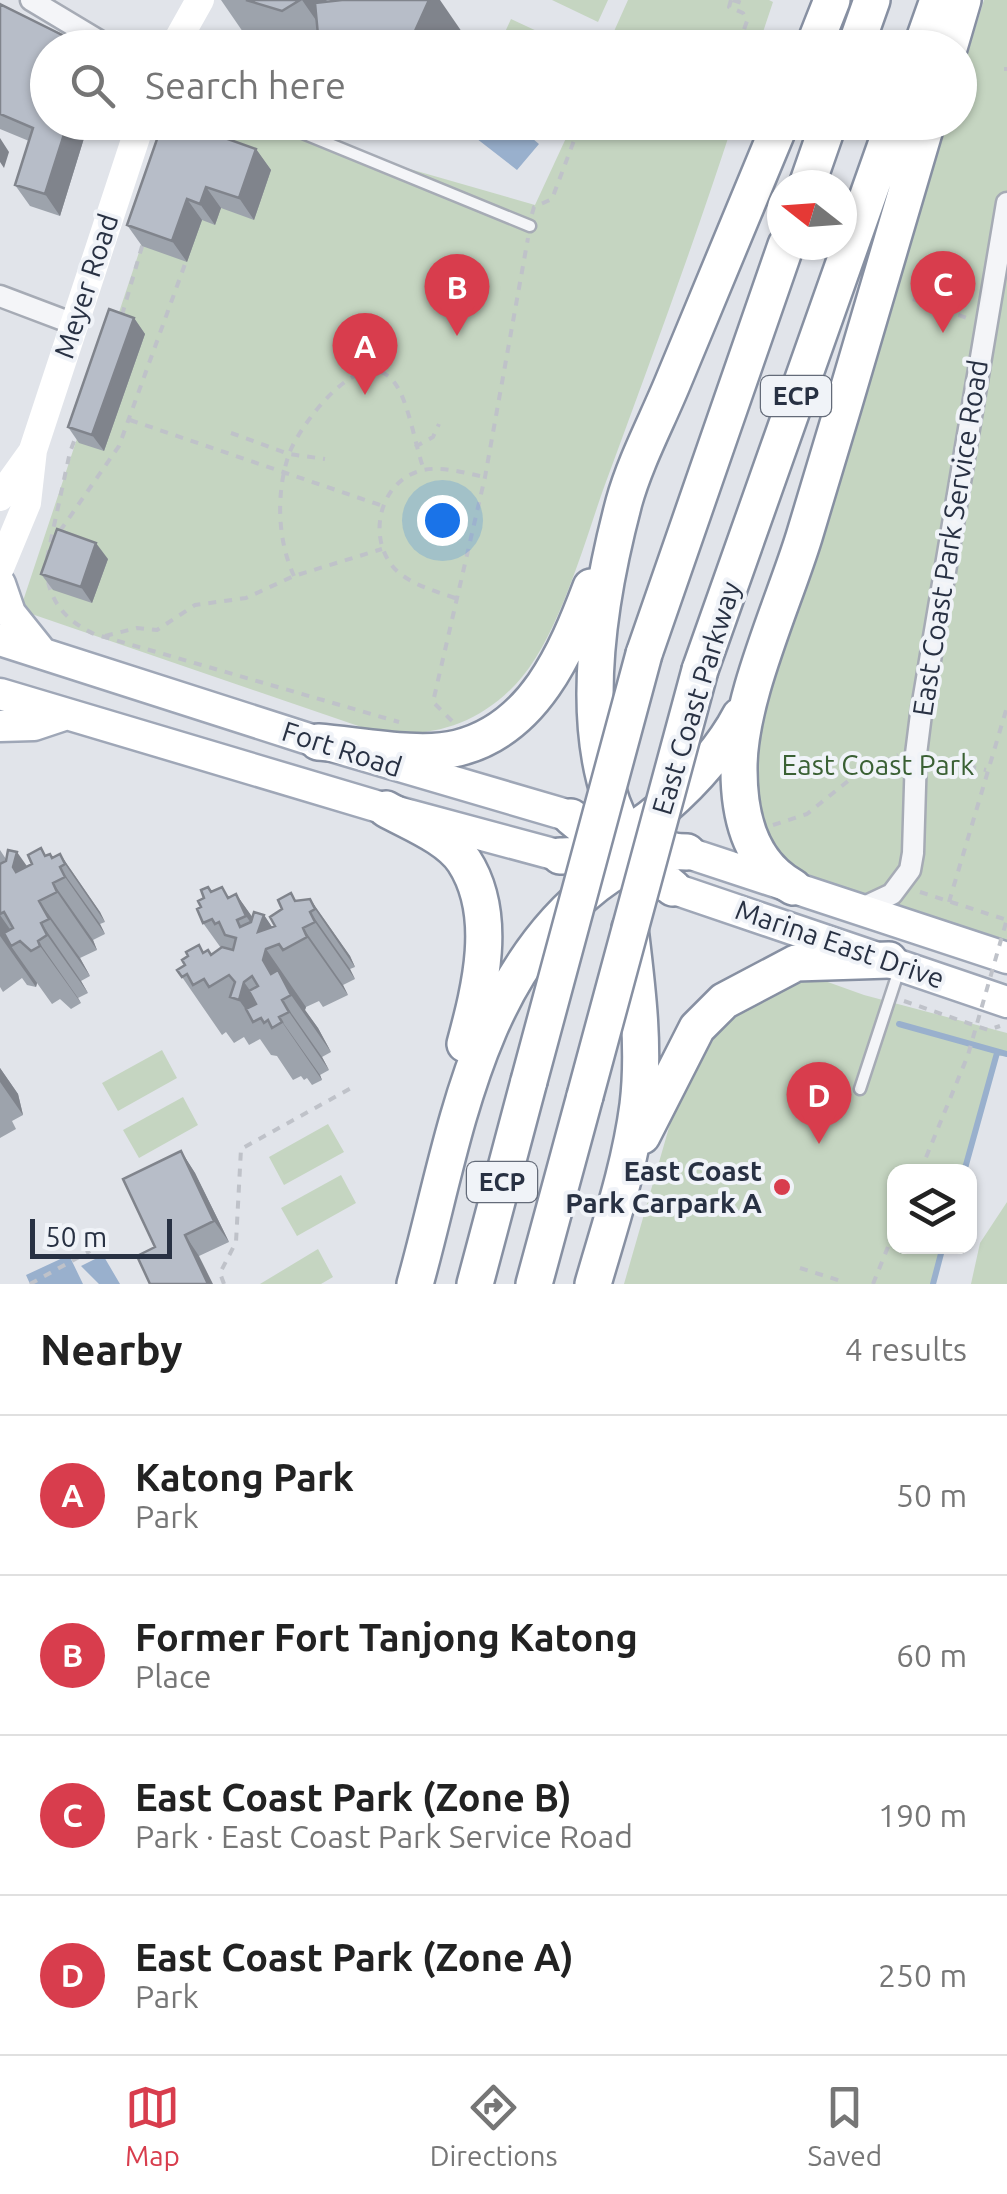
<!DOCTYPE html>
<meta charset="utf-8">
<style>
:root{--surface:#fff;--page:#f6f6f6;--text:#222;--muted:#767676;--line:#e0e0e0;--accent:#d83d4d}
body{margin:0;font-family:Ubuntu,sans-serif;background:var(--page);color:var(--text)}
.controls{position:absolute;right:30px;bottom:30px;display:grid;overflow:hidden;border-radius:20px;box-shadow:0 2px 8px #0004}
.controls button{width:90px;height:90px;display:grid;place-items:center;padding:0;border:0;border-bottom:2px solid var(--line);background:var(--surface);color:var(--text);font:50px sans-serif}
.compass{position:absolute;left:767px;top:170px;width:90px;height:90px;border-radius:50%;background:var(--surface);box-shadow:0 2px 8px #0004;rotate:287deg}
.scale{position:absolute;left:30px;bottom:25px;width:142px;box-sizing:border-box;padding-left:10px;border:5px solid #283143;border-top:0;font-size:28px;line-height:35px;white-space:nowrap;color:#283143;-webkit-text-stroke:8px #f0f3f8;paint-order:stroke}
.you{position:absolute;left:442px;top:520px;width:35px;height:35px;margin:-25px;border:8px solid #fff;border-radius:50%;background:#1a73e8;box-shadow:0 0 0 15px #1a73e833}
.badge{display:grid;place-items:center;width:65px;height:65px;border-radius:50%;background:var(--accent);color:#fff;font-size:32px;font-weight:700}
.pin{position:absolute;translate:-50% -82px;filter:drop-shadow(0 2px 5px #0008)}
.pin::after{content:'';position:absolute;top:52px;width:35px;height:30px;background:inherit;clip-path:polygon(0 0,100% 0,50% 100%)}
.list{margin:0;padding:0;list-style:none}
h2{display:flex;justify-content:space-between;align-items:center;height:130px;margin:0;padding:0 40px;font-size:42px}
h2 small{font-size:32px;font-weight:400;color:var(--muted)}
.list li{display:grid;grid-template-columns:65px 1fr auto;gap:30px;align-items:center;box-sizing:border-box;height:160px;padding:0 40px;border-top:2px solid var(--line)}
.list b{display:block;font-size:38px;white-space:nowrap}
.list p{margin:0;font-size:32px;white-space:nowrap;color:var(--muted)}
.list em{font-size:32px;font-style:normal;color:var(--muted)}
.icon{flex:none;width:55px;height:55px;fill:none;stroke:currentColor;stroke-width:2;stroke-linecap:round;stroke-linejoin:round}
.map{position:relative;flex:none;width:1007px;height:1284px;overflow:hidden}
.search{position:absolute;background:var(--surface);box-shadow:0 2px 8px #0004;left:30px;right:30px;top:30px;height:110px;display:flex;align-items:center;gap:25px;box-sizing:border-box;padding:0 35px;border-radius:55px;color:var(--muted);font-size:38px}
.sheet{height:770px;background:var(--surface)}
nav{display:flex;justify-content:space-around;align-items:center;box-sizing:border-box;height:140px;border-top:2px solid var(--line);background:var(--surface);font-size:28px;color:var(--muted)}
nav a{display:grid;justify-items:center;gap:5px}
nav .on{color:var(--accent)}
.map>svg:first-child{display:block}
.green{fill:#c5d5c1}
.water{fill:#99b0cd}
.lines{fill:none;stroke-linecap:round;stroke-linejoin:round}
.stream{stroke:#99b0cd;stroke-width:6}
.lane-casing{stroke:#a6abb5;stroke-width:15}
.street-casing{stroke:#a6abb5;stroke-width:25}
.primary-casing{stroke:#9fa7b7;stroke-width:35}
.highway-casing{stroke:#8790a2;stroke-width:40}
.path{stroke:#bfc2c9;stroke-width:4;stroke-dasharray:8 8;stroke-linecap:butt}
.lane{stroke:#f4f5f8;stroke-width:10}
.street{stroke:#f4f5f8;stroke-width:20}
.secondary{stroke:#fff;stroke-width:28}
.primary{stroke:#fff;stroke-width:30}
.highway{stroke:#fff;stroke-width:35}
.highway-bridge-casing{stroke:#8790a2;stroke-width:40;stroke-linecap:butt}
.path-bridge{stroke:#bfc2c9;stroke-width:4;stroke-dasharray:8 8;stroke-linecap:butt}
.highway-bridge{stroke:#fff;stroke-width:35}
.wall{fill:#9da3ac}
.shaded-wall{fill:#80848c}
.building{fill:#b7bdc8;stroke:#80848c;stroke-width:2.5}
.poi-dot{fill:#d83d4d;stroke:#f0f3f8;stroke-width:4}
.labels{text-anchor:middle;stroke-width:8;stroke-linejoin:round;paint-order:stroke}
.shield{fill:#f0f3f8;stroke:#646b79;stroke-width:2.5}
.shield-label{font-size:25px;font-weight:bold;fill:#283143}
.street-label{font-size:28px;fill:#283143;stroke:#f0f3f8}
.park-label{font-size:28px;fill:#3a6034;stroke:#f0f3f8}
.poi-label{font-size:28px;font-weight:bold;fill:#283143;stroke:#f0f3f8;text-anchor:end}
</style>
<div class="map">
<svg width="1007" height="1284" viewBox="0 0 1007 1284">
<rect width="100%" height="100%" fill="#e1e4ea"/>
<path class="green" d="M552,0H608L598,22Z
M628,0H769L773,2L758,47H607Z
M984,0H1007V945L808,881L763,841L751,737L946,123L960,122V78Z
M511,19L571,47H498Z
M182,123H278L319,143L535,205L573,123H733C693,246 648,368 603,490C583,547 557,641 516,684C475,727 426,740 370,730L20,610Z
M811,976L864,995L1007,1033V1056H997L965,1171L894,1172V1246L944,1247L934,1284H624L672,1117L720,1027L744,1006Z
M162,1050L177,1078L118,1111L102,1083Z
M183,1097L198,1125L139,1158L123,1130Z
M328,1124L344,1152L284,1185L269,1157Z
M341,1175L356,1203L297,1236L281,1208Z
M1007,1202V1284H971L980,1243Z
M318,1249L333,1277L321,1284H260Z"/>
<path class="water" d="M467,122L514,123L539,144L517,170L463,128Z
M69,1255L83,1284H30L26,1275Z
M103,1255L120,1284H99L81,1266Z"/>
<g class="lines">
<path class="stream" d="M899,1024L1007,1054
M964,1172L997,1053
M933,1284L943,1246"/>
<defs>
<path id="lane" d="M276,122L530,226
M860,1089L899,970"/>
<path id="street" d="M31,0L111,48
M0,296L74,324
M860,909L892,894L910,870L913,853L916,754L921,714L1007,203"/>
<path id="primary" d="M0,584L10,613L42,653
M0,640L318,742L594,823
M0,694L386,809L583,862
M0,726L34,725L64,715
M667,846L1007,958
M651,881L1007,1002"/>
<path id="highway" d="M813,48L832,0
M855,48L872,0
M921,48L938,0
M949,48L963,0
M807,185L829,122
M644,654L786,245
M700,670L894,122
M318,742C358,745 420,758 458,748C534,729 566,653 591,587
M386,809C411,823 448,837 464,861C499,915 480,988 465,1044
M571,817L594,836L611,859
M560,856C625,858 712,770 740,716
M793,887C751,864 739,817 739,770C738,701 783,605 804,537C846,399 886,261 927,122
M673,888C562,803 593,619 624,502C635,462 657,421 673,382C708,296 744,209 781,122
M642,1136L697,1028L724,1001L796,963L889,960
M415,1284C454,1145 473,980 596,885C625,863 649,850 687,852
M475,1284L529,1081
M534,1284L585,1096
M593,1284C610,1225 630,1166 638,1105C645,1047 637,986 630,928"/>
</defs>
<use href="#lane" class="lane-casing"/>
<use href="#street" class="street-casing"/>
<use href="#primary" class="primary-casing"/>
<use href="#highway" class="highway-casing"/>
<path class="path" d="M731,0L729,7L743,13L747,21L741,38L731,48
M733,0L745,4
M1004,69H1007
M532,214L534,207L552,199L581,122
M913,299L967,318
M122,315L143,243
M130,420L383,506
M231,433L289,454L325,459
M415,447L433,437L439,424
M60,531L119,446L185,264
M47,558L70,452L76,436
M294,576C277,539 276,492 289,454C299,426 362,340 394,382C409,401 415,446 424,470
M48,582C55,609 70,622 94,634L399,722
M455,598C435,591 415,586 398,572C365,542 378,480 423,470C443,466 465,473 485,477
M105,636L137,628L157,630L195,605L246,598L294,576L382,549
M452,721L433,702L485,477L528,238
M937,759L986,770
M773,825L807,814L853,777L898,755
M920,892L1007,920
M949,902L1007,707
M904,1001L988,1030L1000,1026
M800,1268L841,1281L840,1284
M30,1284L90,1251
M224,1284L220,1273L236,1242L241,1149L353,1087
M873,1284L894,1232"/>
<use href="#lane" class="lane"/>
<use href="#street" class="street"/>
<path class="secondary" d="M173,48L200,0
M0,497L32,452
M0,568L27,503L33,450L141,122"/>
<use href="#primary" class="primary"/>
<use href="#highway" class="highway"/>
<defs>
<path id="highway-bridge" d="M529,1081L644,654
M585,1096L700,670"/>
</defs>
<use href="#highway-bridge" class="highway-bridge-casing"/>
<path class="path-bridge" d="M920,1172L968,1055L1007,919"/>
<use href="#highway-bridge" class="highway-bridge"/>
</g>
<path class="wall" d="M221,0H326L473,48H254Z
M0,4L62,35L70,48H48V122H89L60,216L30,206L15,185L29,141L0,129Z
M256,149L271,170L254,220L221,208L215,225L202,220L187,262L142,246L127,225Z
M134,318L145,334L104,451L79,443L68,427Z
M108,559L92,603L53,590L41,574Z
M0,850L6,859L27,866L47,856L53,857L60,854L100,912L105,922L100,924L105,934L93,940L97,950L80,958L90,976L81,981L88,993L78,998L81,1003L71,1009L60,999L52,1004L37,983L36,987L27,985L22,978L3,992L0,987Z
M208,887L212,892L230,898L236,894L252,917L264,915L272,927L275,926L297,901L310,899L350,956L355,967L350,969L355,979L343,985L348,995L323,1007L319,1001L306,1007L305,1010L318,1028L331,1052L322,1057L329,1070L320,1075L322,1080L312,1085L307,1078L304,1080L301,1076L293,1080L277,1056L271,1055L260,1039L249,1045L244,1037L234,1043L226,1032L222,1035L182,977L188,956L199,945L204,953L211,954L221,948L203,923L201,907Z
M0,1068L18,1094L23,1115L12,1121L16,1129L0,1138Z
M181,1151L195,1173L229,1242L199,1256L155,1247Z"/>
<path class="shaded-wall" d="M302,0H326L333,10L329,39Z
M429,0H440L473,48H414L410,42Z
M62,35L70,48H58Z
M68,122H89L60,216L45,194Z
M0,138L9,152L4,168L0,162Z
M256,149L271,170L254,220L239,198Z
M206,187L221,208L215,225L200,204Z
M187,199L202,220L187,262L172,241Z
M134,318L145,334L104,451L92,435Z
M96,543L108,559L92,603L81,587Z
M17,852L48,896L39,901L80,958L90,976L13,867Z
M50,854L100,924L105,934L65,877Z
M60,854L100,912L105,922L65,864Z
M53,883L93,940L97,950L57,892Z
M236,894L260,928L264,915L286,948L279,944L269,948L246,916Z
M310,899L350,956L355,967L315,909Z
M310,912L350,969L355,979L315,922Z
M0,915L19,942L11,946L37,983L36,987L0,936Z
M237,920L264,958L266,949L306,1007L305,1010L318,1028L331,1052L291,995L271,974Z
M41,923L81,981L88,993L47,935Z
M303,928L343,985L348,995L307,937Z
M38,941L78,998L81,1003L40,946Z
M244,982L275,1026L261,1018L254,1021L239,1000Z
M282,1000L322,1057L329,1070L289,1012Z
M279,1017L320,1075L322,1080L282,1022Z
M0,1068L18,1094L23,1115L0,1082Z
M181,1151L195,1173L229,1242L214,1221Z
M185,1235L199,1256L213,1284H208Z"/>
<path class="building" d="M246,0H300L282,11Z
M342,0H429L410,42L383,39L368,48H353L318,35L315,3Z
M0,4L62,35L58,48H48V122H68L45,194L15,185L33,128L0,114Z
M163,122H180L256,149L239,198L206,187L200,204L187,199L172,241L127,225Z
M109,309L134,318L92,435L68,427Z
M57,529L96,543L81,587L41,574Z
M41,848L45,856L50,854L52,858L60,854L65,864L60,867L65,877L53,883L57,892L39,901L49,919L41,923L47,935L38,941L40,946L31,951L20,941L11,946L4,933L13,928L4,912L0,914V864L6,861L8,850L17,852L13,867L16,872L32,864L28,855Z
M208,887L211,892L222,887L228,898L236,894L246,916L237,920L240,927L251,922L254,912L264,915L258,932L275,926L270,917L282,909L278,900L291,893L295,901L310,899L315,909L310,912L315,922L303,928L307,937L283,950L279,944L266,949L263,960L271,974L278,970L291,995L282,1000L289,1012L279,1017L282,1022L272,1028L268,1020L264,1023L261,1018L253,1022L246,1009L256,1004L249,991L258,986L252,976L244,982L239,1000L230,997L235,982L229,975L209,987L204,979L193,985L187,974L182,977L177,970L185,965L182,960L188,956L186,952L199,945L203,953L208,950L211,955L222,947L233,950L236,938L225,935L219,922L215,924L212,919L203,923L197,909L201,907L198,901L204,898L201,890Z
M181,1151L214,1221L185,1235L208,1284H150L137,1256L155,1247L123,1179Z"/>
<circle class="poi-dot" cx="782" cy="1187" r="10"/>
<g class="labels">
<g class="shield">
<rect x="761" y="376" width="70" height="40" rx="8"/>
<rect x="467" y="1162" width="70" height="40" rx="8"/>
</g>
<g class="shield-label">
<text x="796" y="405">ECP</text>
<text x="502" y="1191">ECP</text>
</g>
<g class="street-label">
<text transform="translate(86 286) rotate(-72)" y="10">Meyer Road</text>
<text transform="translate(950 538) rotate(-81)" y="10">East Coast Park Service Road</text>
<text transform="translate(696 698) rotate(-73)" y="10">East Coast Parkway</text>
<text transform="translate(342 749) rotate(18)" y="10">Fort Road</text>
<text transform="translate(840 944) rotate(19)" y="10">Marina East Drive</text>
</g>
<g class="park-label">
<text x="878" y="775">East Coast Park</text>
</g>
<g class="poi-label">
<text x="762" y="1181">East Coast<tspan x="762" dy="32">Park Carpark A</tspan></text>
</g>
</g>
</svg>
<div class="controls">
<button><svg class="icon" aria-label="layers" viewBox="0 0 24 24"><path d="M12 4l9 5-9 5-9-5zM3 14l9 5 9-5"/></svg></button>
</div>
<svg class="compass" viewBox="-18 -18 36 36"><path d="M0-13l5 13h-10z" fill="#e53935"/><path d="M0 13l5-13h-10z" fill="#767676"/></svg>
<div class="scale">50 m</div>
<div class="you"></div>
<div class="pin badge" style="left:365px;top:395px">A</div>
<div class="pin badge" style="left:457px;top:336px">B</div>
<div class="pin badge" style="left:943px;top:333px">C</div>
<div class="pin badge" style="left:819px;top:1144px">D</div>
<div class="search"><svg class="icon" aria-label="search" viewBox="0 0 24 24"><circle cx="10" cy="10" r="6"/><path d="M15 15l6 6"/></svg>Search here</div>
</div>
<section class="sheet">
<h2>Nearby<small>4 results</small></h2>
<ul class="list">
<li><span class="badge">A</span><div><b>Katong Park</b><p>Park</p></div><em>50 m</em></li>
<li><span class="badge">B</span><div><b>Former Fort Tanjong Katong</b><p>Place</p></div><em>60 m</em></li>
<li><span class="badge">C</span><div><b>East Coast Park (Zone B)</b><p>Park · East Coast Park Service Road</p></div><em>190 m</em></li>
<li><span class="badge">D</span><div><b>East Coast Park (Zone A)</b><p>Park</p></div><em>250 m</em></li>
</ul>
</section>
<nav>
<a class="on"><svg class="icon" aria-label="map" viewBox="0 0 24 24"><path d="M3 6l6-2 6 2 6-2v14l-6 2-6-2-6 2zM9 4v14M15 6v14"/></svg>Map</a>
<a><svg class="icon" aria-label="directions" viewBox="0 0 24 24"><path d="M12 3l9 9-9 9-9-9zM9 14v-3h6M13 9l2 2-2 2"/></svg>Directions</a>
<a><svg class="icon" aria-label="saved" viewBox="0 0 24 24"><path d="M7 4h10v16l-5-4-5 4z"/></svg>Saved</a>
</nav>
